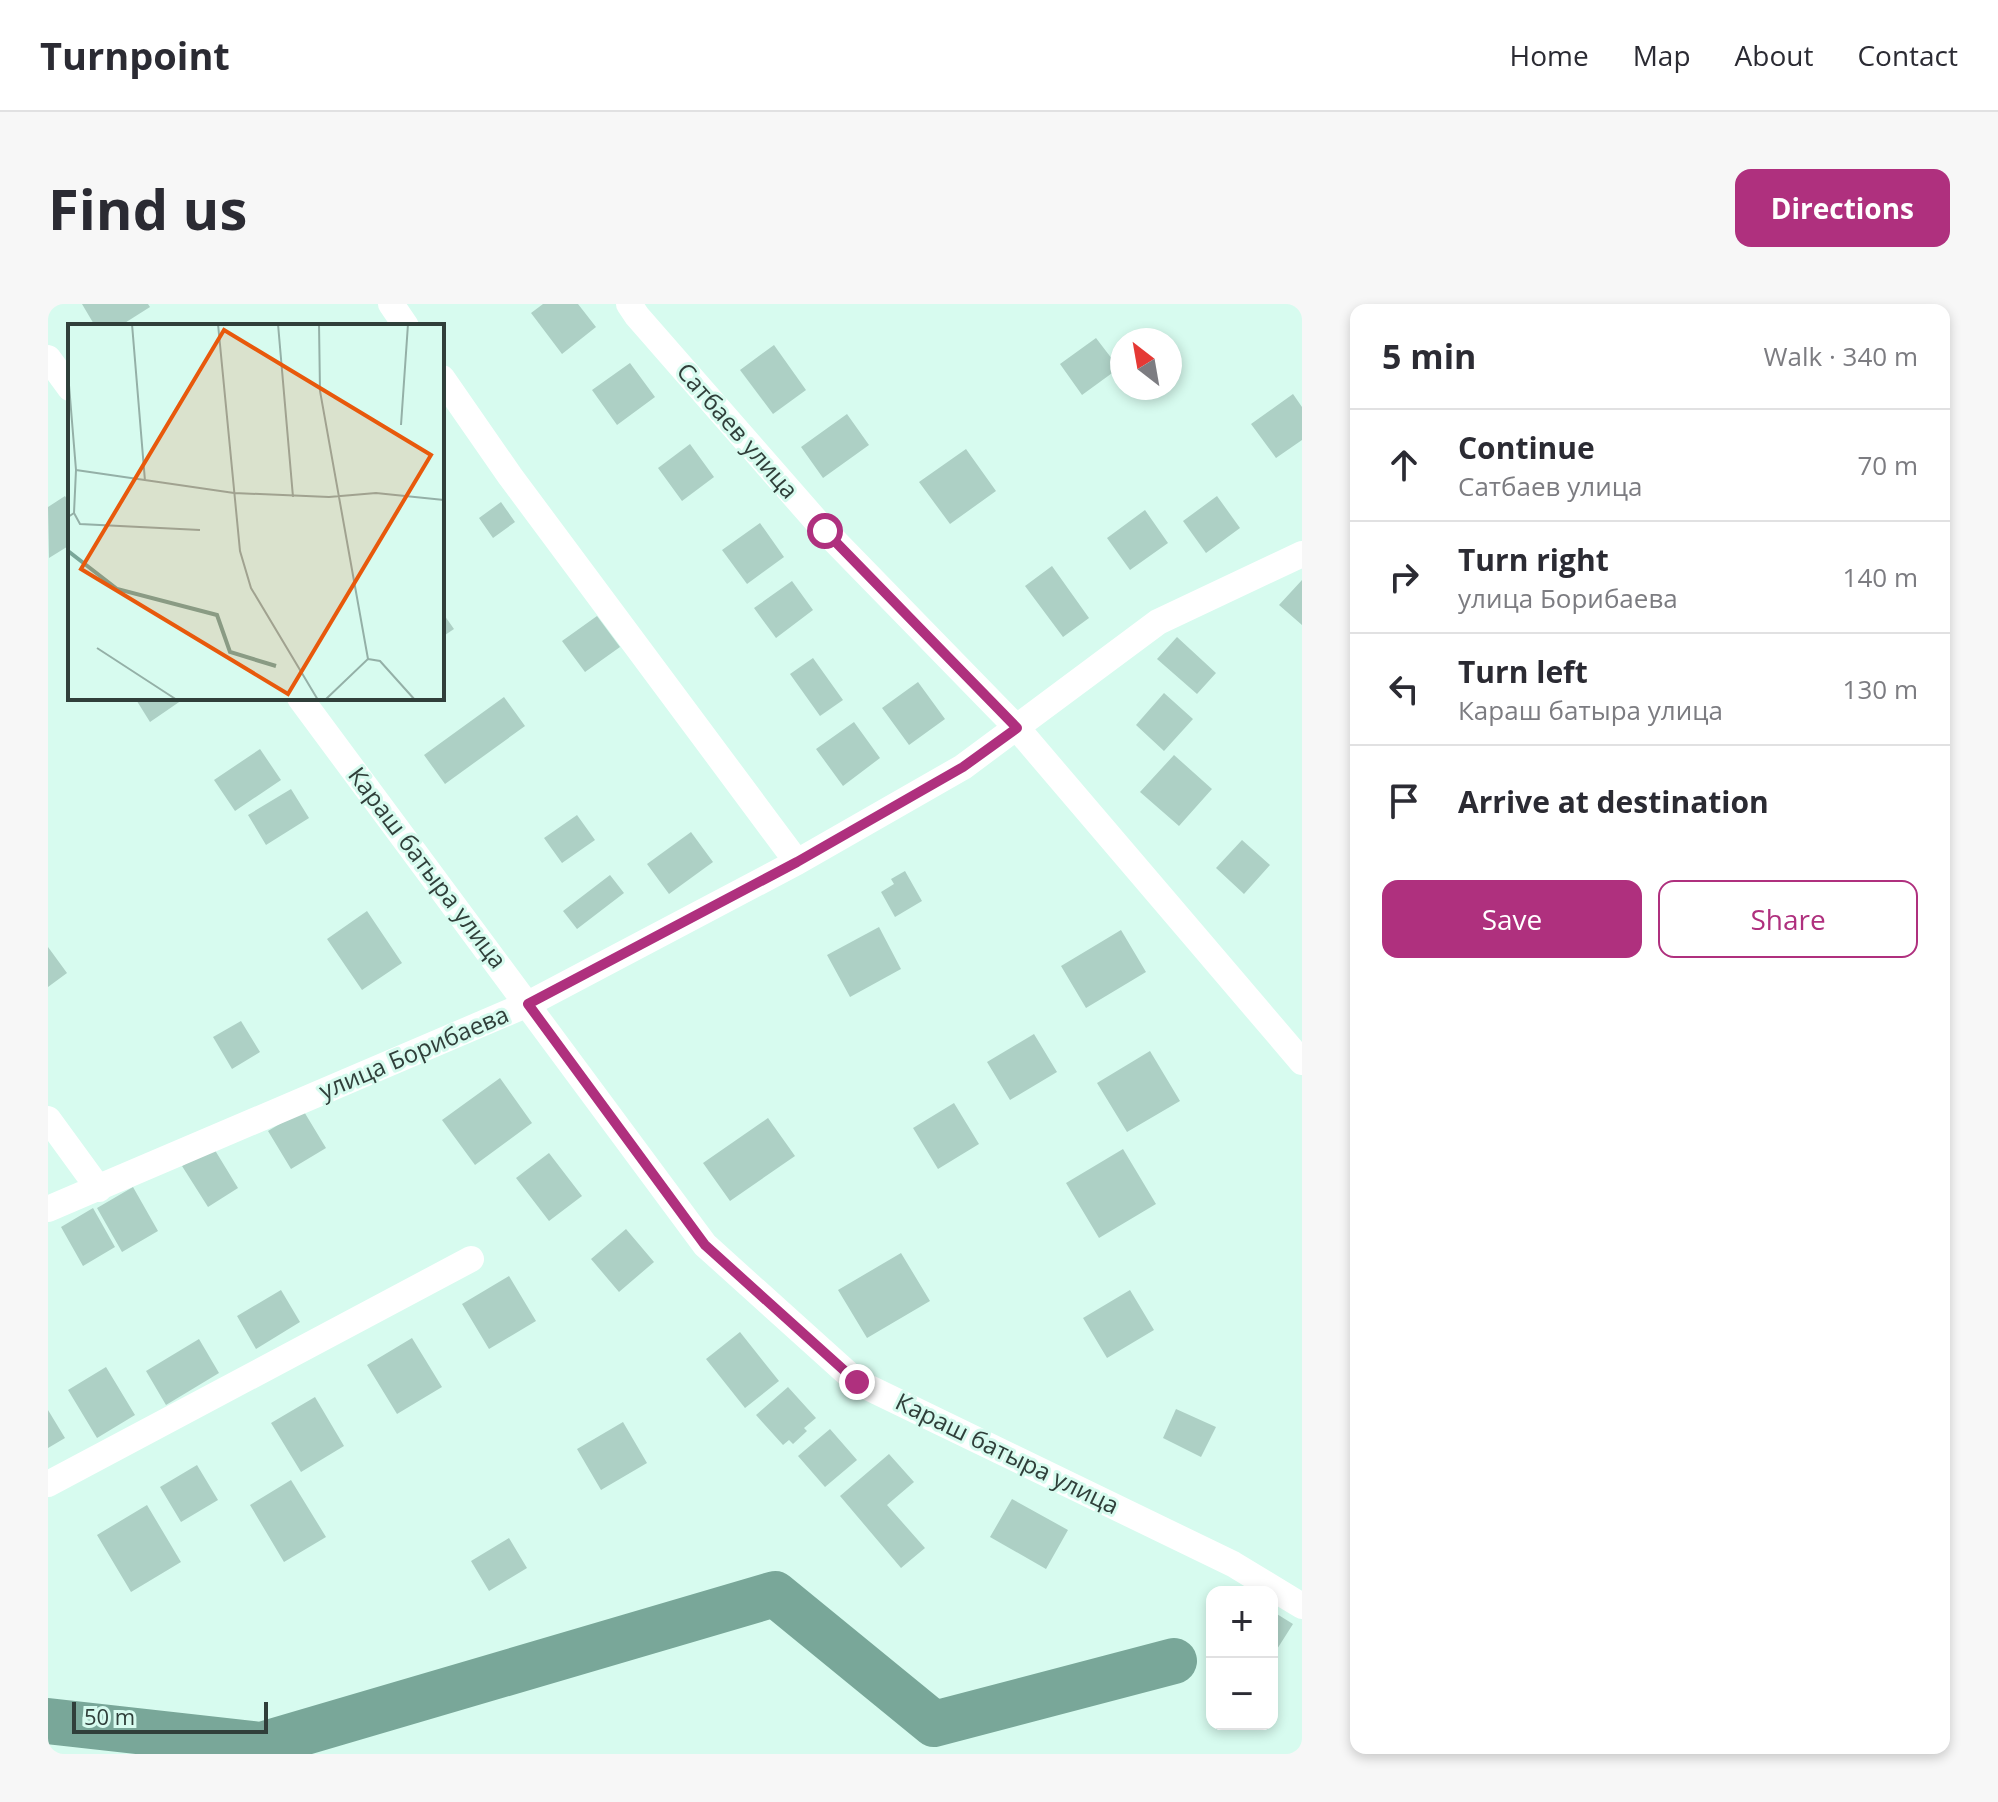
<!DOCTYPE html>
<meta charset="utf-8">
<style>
:root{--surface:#fff;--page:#f7f7f7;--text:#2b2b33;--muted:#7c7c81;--line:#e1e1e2;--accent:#af307e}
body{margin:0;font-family:"Open Sans",sans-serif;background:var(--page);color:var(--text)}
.controls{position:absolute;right:24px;bottom:24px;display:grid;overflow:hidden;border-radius:16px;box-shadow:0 4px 12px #0003}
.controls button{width:72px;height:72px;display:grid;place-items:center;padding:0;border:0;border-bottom:2px solid var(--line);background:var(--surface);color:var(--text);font:40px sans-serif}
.compass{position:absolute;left:1062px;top:24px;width:72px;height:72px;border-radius:50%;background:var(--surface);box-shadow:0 4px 12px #0003;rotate:329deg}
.scale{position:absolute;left:24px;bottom:20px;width:196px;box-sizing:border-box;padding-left:8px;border:4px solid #303f3a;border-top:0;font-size:22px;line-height:28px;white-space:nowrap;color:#303f3a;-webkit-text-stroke:6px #d7fbef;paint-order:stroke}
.stop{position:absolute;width:24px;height:24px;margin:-18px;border:6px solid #af307e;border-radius:50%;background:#fff}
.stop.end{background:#af307e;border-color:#fff;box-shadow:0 2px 8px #0008}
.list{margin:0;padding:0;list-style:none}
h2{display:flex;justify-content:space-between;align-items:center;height:104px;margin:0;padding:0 32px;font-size:34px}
h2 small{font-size:26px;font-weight:400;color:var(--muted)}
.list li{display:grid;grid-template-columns:52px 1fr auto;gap:24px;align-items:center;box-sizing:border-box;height:112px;padding:0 32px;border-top:2px solid var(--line)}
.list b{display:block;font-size:30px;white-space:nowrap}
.list p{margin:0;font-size:26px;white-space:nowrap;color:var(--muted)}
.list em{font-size:26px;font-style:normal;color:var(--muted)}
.actions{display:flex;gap:16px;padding:24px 32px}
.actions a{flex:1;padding:18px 0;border:2px solid var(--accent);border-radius:16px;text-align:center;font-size:28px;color:var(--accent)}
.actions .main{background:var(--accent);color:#fff}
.icon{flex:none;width:44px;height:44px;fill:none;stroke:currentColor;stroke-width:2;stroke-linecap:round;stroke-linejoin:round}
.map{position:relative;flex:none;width:1254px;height:1450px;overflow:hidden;border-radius:16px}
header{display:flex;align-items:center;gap:48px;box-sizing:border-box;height:112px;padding:0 40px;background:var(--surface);border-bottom:2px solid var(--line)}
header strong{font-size:38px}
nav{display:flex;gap:44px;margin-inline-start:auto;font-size:28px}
.intro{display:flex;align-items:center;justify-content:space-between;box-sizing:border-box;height:192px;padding:0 48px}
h1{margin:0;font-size:56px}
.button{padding:20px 36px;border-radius:16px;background:var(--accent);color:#fff;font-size:28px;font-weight:700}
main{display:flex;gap:48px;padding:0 48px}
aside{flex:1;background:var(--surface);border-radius:16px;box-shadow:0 4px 12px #0003}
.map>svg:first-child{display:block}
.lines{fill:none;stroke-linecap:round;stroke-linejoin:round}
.river{stroke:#79a799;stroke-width:46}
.building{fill:#add0c5}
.minor{stroke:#fff;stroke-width:26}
.route{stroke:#af307e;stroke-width:10}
.labels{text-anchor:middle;stroke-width:6;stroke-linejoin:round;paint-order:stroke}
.street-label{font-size:24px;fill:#303f3a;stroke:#d7fbef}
.inset-river{fill:none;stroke:#79a799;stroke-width:4}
.inset-road{fill:none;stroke:#94b0a7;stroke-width:2}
.view{fill:#e8590c;fill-opacity:0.15;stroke:#e8590c;stroke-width:4}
.inset-edge{fill:none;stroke:#303f3a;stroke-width:4}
</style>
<header>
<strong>Turnpoint</strong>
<nav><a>Home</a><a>Map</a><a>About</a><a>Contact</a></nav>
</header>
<div class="intro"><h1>Find us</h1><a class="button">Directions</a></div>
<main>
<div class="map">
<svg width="1254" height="1450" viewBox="0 0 1254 1450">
<rect width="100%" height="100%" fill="#d7fbef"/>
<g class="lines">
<path class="river" d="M0,1417L213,1441L727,1290L886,1420L1126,1357"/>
</g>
<path class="building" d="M34,0H100L102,3L72,22H47Z
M495,0H530L548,23L514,50L483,9Z
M1048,34L1071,64L1034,91L1012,60Z
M726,41L758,86L725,110L692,66Z
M582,59L607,93L569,121L544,86Z
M1245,90L1254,103V136L1228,154L1203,120Z
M799,110L821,141L775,174L753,143Z
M642,140L666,173L634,197L610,164Z
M918,145L948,187L902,220L871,178Z
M17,192L22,200V241L1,254L0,203Z
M1169,192L1192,224L1158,249L1135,217Z
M453,198L467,218L445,234L431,214Z
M1097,206L1120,239L1082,266L1059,234Z
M712,219L736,253L699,280L674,246Z
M1004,262L1041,314L1015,333L977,282Z
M1254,276V321L1231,301Z
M744,277L765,306L728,334L706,304Z
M394,308L406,325L394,333Z
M549,312L572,343L537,368L514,337Z
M1129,333L1168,369L1149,390L1109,355Z
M765,354L795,396L772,412L742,370Z
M870,378L897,415L861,441L834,404Z
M1116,389L1145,415L1116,447L1088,421Z
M456,393L477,422L397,480L376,451Z
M87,394H137L102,418Z
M806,418L832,454L795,482L768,445Z
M212,445L233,476L187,507L166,476Z
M1126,451L1164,485L1131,522L1092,488Z
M243,485L261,514L218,541L200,511Z
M529,511L547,536L514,559L496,534Z
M643,528L665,558L621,590L599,560Z
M1194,536L1222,561L1196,590L1168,564Z
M857,567L874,597L847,613L833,588L846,580L843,575Z
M562,571L576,589L529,625L515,607Z
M319,607L354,659L314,686L279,635Z
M831,623L853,665L802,693L779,651Z
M1073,626L1098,668L1038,704L1013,662Z
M0,643L19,669L0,683Z
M193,717L212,748L184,765L165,733Z
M986,730L1009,768L962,796L939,758Z
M1102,747L1132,797L1079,828L1049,779Z
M452,774L484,819L427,861L394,816Z
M906,799L931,840L890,865L865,824Z
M255,806L278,844L243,865L220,827Z
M720,814L747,852L682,897L655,859Z
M165,843L190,884L160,903L134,862Z
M1075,845L1108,900L1051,934L1018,879Z
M501,849L534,892L501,917L468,874Z
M85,883L110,927L74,948L49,904Z
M45,904L67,943L35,962L13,923Z
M578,925L606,958L571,988L543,955Z
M853,949L882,997L819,1034L790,986Z
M461,972L488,1017L441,1045L414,1000Z
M233,986L252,1018L208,1045L189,1012Z
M1082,986L1106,1026L1059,1054L1035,1014Z
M692,1028L731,1077L697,1104L658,1055Z
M364,1034L394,1083L349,1110L319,1061Z
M151,1035L171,1069L118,1101L98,1067Z
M58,1063L87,1111L49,1134L20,1086Z
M740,1083L768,1114L756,1124L759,1127L745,1140L741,1136L735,1141L708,1111Z
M267,1093L296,1142L253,1168L223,1119Z
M1128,1105L1168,1123L1153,1153L1115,1134Z
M0,1106L17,1134L0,1144Z
M575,1118L599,1159L553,1186L529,1145Z
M782,1125L809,1156L777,1183L750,1152Z
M841,1150L866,1178L839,1201L877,1244L853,1264L792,1192Z
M149,1161L170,1196L133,1218L112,1183Z
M243,1176L278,1233L236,1258L202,1201Z
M964,1195L1020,1226L998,1265L942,1233Z
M99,1201L133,1258L83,1288L49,1231Z
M461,1234L479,1264L441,1287L423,1257Z
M1224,1307L1245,1320L1224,1353Z"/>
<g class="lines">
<path class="minor" d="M343,0L358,22
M581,0L589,12L777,227L969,424L1254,758
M0,54L22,84
M394,74L462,172L749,558
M252,394L657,941L809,1078L1185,1260L1254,1302
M0,815L51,885
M0,905L480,700L749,558L915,463L1110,318L1254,250
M0,1180L423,955"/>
</g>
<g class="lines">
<path class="route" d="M777,227L969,424L915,463L749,558L480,700L657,941L809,1078"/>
</g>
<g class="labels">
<g class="street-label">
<text transform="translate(689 127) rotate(49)" y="8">Сатбаев улица</text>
<text transform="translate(379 564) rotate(53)" y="8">Караш батыра улица</text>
<text transform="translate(366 749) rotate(-23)" y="8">улица Борибаева</text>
<text transform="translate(959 1150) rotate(26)" y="8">Караш батыра улица</text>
</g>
</g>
<g transform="translate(20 20)">
<rect width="376" height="376" fill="#d7fbef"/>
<path class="inset-river" d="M0,227L49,265L149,291L162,328L208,342"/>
<path class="inset-road" d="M64,0L77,157M150,0L172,227L183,264L250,376M210,0L225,173M251,0L252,67L300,335L257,376M0,49L8,146L6,189L0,193M333,101L340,0M8,146L166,169L261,173L308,169L376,176M6,189L12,200L132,206M29,324L109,376M300,335L312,337L347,376"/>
<path class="view" d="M156,6L363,131L220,370L13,245Z"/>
<rect width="376" height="376" class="inset-edge"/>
</g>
</svg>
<div class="controls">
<button>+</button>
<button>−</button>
</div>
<svg class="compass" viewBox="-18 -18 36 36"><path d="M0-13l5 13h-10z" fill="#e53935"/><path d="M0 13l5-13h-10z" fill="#7c7c81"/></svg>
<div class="scale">50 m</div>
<div class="stop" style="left:777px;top:227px"></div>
<div class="stop end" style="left:809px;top:1078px"></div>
</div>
<aside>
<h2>5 min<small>Walk · 340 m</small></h2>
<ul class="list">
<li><svg class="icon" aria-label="ahead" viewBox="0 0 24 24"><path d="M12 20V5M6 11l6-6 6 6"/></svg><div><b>Continue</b><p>Сатбаев улица</p></div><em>70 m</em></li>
<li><svg class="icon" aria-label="right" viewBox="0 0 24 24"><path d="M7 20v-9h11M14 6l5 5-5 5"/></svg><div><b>Turn right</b><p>улица Борибаева</p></div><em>140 m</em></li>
<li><svg class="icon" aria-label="left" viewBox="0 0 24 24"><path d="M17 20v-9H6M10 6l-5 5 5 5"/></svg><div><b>Turn left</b><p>Караш батыра улица</p></div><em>130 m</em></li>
<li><svg class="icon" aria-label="arrive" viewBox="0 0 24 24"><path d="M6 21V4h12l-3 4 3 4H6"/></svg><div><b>Arrive at destination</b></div></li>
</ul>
<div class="actions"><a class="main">Save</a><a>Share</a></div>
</aside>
</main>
